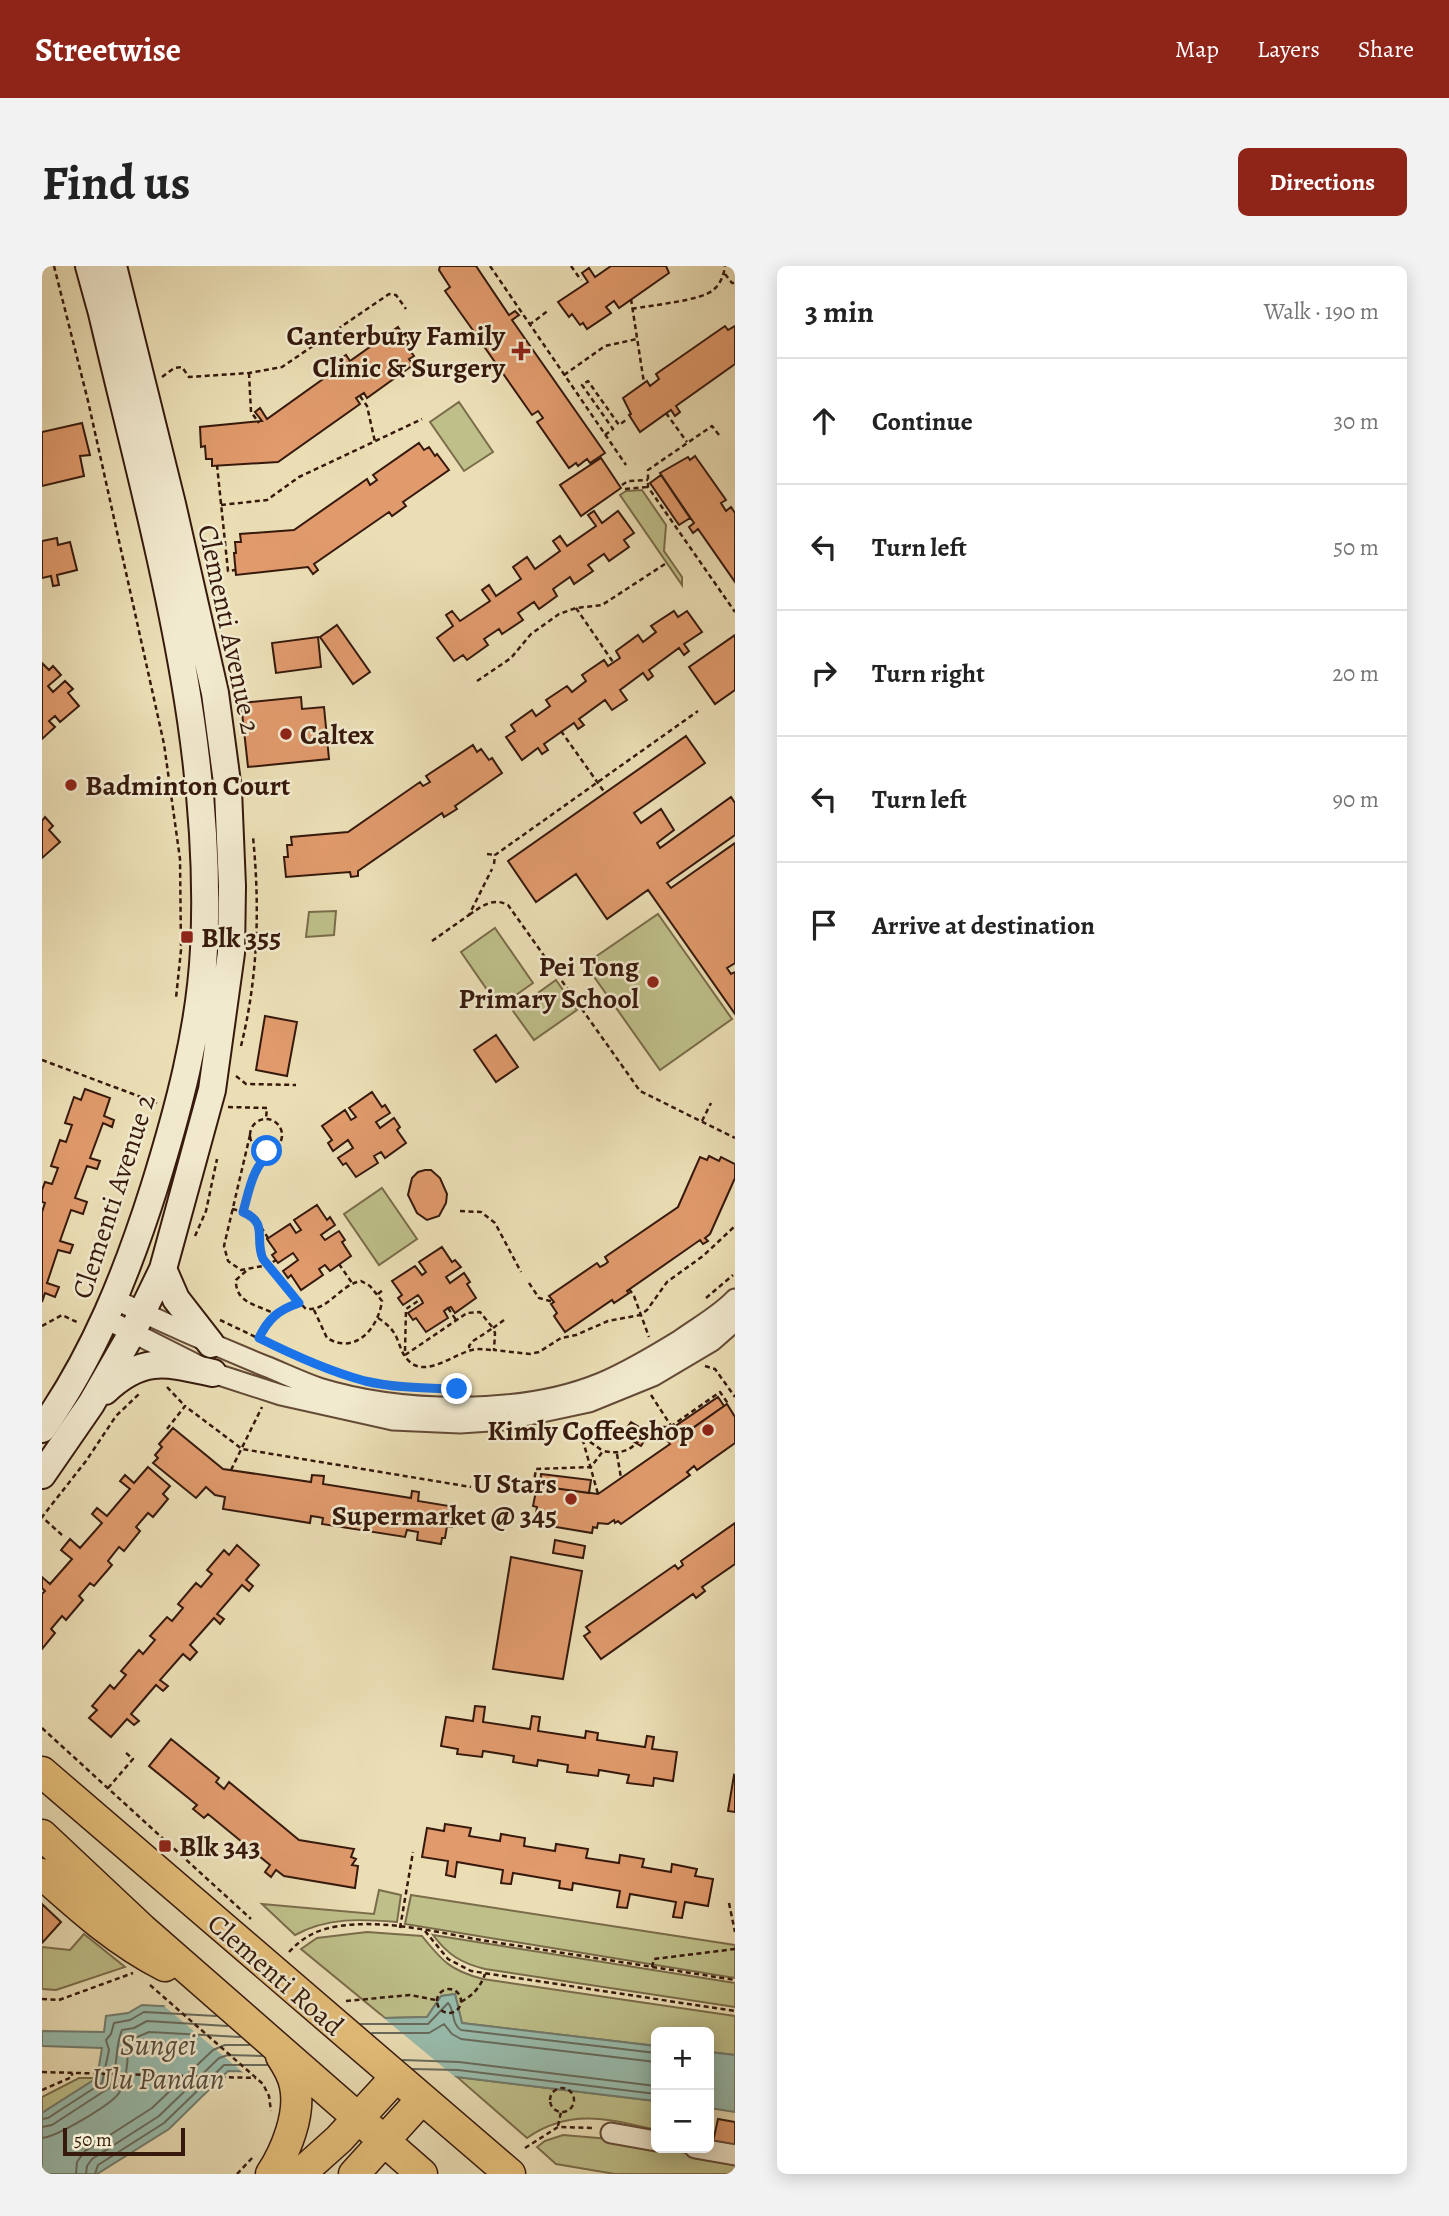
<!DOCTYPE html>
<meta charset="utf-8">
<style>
:root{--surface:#fff;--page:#f2f2f2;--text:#222;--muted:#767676;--line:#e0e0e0;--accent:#8f2418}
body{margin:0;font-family:Alegreya,serif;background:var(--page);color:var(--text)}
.controls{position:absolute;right:21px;bottom:21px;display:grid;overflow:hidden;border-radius:10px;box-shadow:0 4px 18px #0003}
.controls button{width:63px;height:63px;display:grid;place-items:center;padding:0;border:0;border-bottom:2px solid var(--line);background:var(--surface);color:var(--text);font:35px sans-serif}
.scale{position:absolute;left:21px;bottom:18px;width:122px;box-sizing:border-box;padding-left:7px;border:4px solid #36190c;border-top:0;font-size:19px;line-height:24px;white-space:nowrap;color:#36190c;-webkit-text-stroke:5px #f2eacf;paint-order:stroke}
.stop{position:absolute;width:21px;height:21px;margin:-16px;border:5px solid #1a73e8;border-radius:50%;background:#fff}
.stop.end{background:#1a73e8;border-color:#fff;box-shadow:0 2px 7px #0008}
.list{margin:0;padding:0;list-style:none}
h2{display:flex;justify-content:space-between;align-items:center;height:91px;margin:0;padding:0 28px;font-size:30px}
h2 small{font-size:23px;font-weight:400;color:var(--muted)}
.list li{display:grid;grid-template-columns:46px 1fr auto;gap:21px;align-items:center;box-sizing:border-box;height:126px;padding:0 28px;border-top:2px solid var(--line)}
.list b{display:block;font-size:26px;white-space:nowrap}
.list em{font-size:23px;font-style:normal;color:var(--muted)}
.icon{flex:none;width:38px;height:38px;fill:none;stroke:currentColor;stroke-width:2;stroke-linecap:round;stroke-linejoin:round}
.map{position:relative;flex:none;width:693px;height:1908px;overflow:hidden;border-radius:10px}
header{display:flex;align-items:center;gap:42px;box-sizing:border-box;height:98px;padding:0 35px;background:var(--accent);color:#fff}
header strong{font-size:33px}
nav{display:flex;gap:38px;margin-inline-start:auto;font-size:24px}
.intro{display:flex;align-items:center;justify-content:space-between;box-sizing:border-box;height:168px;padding:0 42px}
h1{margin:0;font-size:49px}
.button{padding:18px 32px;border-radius:10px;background:var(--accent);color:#fff;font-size:24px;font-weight:700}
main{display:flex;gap:42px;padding:0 42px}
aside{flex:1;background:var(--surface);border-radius:10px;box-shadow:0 4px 18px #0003}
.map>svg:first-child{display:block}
.green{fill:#bebf89;stroke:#7a6c4a;stroke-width:2}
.water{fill:#98bcad;stroke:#717b6d;stroke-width:2}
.pier{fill:#ebdeb5}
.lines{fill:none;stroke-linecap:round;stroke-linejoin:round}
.shore{stroke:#676a5c;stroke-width:2}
.building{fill:#e09a6c;stroke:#36190c;stroke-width:2}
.street-casing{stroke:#634a36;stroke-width:23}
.secondary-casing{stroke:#36190c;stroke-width:30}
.primary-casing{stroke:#36190c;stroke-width:33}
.path{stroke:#36190c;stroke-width:2.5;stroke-dasharray:5 3.5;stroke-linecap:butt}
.street{stroke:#f2eacf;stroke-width:19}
.secondary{stroke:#f2eacf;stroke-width:26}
.primary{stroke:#e6bf7a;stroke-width:30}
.route{stroke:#1a73e8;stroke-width:9}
.poi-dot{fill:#8f2418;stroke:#f2eacf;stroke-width:2.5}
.labels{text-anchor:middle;stroke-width:5;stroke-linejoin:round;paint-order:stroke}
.poi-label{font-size:28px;font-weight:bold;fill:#36190c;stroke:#f2eacf;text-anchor:end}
.street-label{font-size:28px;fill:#36190c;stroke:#f2eacf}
.water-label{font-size:30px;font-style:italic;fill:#534a3c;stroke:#f2eacf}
</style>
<header>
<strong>Streetwise</strong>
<nav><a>Map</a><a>Layers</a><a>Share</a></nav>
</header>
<div class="intro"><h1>Find us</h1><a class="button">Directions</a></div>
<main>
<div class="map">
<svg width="693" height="1908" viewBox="0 0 693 1908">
<rect width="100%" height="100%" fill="#ebdeb5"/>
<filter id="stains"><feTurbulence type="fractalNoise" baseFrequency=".00286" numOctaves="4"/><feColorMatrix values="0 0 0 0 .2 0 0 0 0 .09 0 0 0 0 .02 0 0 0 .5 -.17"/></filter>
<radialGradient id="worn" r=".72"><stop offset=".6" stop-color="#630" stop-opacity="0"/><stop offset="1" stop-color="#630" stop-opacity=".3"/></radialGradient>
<path class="green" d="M417,136L451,186L422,205L388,156Z
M600,224L624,259L622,285L640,311V319L578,229L584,225Z
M294,645L292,669L264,671L267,646Z
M616,648L690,753L618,804L543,698Z
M453,662L491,717L457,741L419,686Z
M514,714L535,744L492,774L471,745Z
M340,922L375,973L337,999L302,948Z
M337,1624L359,1629L355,1656C319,1653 286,1651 253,1669L220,1638L332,1648Z
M369,1629L693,1679V1712L363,1658Z
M325,1666L380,1670C400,1695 409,1705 441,1713L693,1750V1789L667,1786V1766H614V1780L420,1757L413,1728L399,1730L385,1751L343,1752L259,1683L275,1672Z
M42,1668L83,1701L14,1724L0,1723V1681L28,1684Z
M391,1669L693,1717V1741L443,1703C419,1697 406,1689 391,1669Z
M415,1811L614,1835V1864C567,1853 528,1842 485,1872Z
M37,1812H55L0,1847V1831Z
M521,1869L568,1873L693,1896V1908H573L514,1898L495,1881L503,1875Z"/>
<path class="water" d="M413,1728L420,1757L614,1780V1835L415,1811L186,1805L127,1863L55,1908H0V1847L55,1812L60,1782L0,1780V1765L62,1766L64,1750L86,1747L100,1739L343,1752L385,1751L399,1730Z
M667,1786L693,1789V1846L667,1842Z"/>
<path class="pier" d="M131,1737L338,1749L418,1815L204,1809L122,1740Z"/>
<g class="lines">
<path class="shore" d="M319,1758H386L406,1737C413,1744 409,1758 419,1764L614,1787
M330,1767H387L402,1758L410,1768L419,1773L614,1796
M361,1794L417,1796L614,1820
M371,1803L416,1804L614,1828
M0,1853L6,1852L60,1817L67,1784L64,1774L69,1768L72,1757L88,1754L102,1746L174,1750
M0,1861L10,1859L67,1822C77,1804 72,1782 80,1764L92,1762L105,1755L185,1760
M0,1872C14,1871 69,1839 77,1827C85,1815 86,1792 86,1778L88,1774L107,1766L198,1771
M34,1908L35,1896L43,1885L110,1842L171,1784L183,1779H207
M44,1908L45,1900L50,1893L117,1850L177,1792L186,1789L220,1790
M53,1908L56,1899L122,1857L182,1799H225"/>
</g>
<path class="building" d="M398,0H434L467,49L473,45L477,49L470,54L563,187L548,197L545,193L536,200L534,197L527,202L495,156L501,152L496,145L490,149L441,79L446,75L440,67L435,70L403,25L408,21L397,4Z
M569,0H624L627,7L577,42L572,35L564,41L569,47L545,63L541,57L538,59L530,48L527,51L516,36L546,16L540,7L547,2L553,11Z
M683,60L686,64L693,60V98L634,140L638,146L633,150L629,144L598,166L587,149L589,148L581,132L605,115L608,120L617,113L614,108Z
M356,61L367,77L364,79L372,90L367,93L371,99L325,132L322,127L314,132L318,138L236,196L170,200V193H164L163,180L159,181L158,161L220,155L213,146L218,142L225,153L295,103L291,98L304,89L308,95Z
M40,157L48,189L38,190L42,210L0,220V166Z
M377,177L382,184L387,181L393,190L395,188L407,204L361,236L364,240L350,250L347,246L272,298L276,304L271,308L266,301L194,309L192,287H194L193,276H199L198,268L252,264L325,213L328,219L335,214L331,209Z
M653,190L684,234L679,237L684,245L689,241L693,247V316L656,263L651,267L647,261L652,257L618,207L646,191L648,194Z
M559,192L579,222L539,250L518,219Z
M619,209L648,252L637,259L608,217Z
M552,245L560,257L576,245L592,267L582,274L587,281L567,295L562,288L546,299L551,305L532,318L528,311L511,323L515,330L497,343L492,336L476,347L481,354L460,368L457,363L442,373L446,379L425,394L421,389L412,395L395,372L411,360L404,349L410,345L418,355L448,335L440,324L447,319L454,330L479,313L471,301L485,291L493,303L518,285L511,275L518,270L525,280L554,260L546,249Z
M15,272L16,279L28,276L35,304L15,309L17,319L11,320L9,310L0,312V275Z
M632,345L636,351L645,345L660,366L642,378L647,385L642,389L637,382L607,404L611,410L606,414L601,407L578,424L585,434L570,444L563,434L537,453L542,459L536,463L532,457L502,478L506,484L500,488L496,482L480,494L464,471L473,465L469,459L490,444L494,450L508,440L504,434L525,420L530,426L544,415L540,409L562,394L566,400L578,392L574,385L596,369L601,376L614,366L609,360Z
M295,359L328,406L311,418L278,371Z
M693,369V424L673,438L647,401Z
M276,371L279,401L234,407L230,377Z
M0,397L7,404L11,400L19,409L6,420L11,426L23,415L31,423L26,427L37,440L18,456L13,450L7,455L13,461L0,473Z
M259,431L260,443L282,441L287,493L206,501L199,437Z
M644,470L663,497L592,547L599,557L619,543L632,564L615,577L618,582L689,531L693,537V569L625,617L629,622L693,577V697L685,702L689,708L693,706V748L606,624L565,653L534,608L494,636L466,595Z
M431,479L435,486L439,483L447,494L450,492L460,507L413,540L415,543L402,551L400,547L316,605V610L309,611L308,606L244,611L242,591H246L245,579H250L249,571L306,566L378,516L381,520L388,516L384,510Z
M3,551L11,560L7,564L18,576L0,592V555Z
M223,750L255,756L245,810L214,804Z
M454,769L476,801L454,816L432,784Z
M43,823L68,832L62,850L72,854L70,861L61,857L48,892L58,895L55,903L45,900L33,932L45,936L41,948L29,944L18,975L31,979L28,987L16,984L5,1017L17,1021L13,1031L3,1027L0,1036V946L3,937L0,936V924L3,916L10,918L16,902L9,900L18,874L24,876L30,859L23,857L32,831L39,834Z
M330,826L340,841L343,839L348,847L334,856L338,862L352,852L358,861L355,864L364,877L343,892L339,886L332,890L336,897L314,911L304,897L301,899L296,892L311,882L306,874L291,885L286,877L290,874L280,860L303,844L309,854L314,851L307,842Z
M667,890L677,895L679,891L693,898V912L668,968L663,972L666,975L661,978L658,974L585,1025L587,1027L572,1037L570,1034L523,1066L512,1050L515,1047L509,1038L512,1036L507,1030L555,997L558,1001L562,999L566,996L563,991L636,941L658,891L665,894Z
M383,904H389L398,912L405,928L404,937L397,950L385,954L375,947L366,929L370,912L376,906Z
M275,939L285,954L288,951L293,959L279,969L283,974L297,965L303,974L300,976L309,990L288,1005L283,999L277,1003L281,1009L259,1024L249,1009L246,1012L241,1005L256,994L251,987L236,997L230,989L234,986L225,973L248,958L254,967L259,964L252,954Z
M400,981L410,996L413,994L419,1001L404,1011L408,1017L422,1007L428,1016L425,1018L434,1032L413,1047L409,1041L406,1042L402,1045L406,1052L384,1066L374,1052L371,1054L366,1047L381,1037L379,1033L376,1029L361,1039L356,1032L360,1029L350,1015L373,1000L380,1009L384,1006L377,996Z
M676,1131L682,1140L639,1170L632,1161Z
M685,1138L693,1151V1177L655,1204L652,1200L645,1206L648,1209L579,1258L576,1255L573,1257L572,1254L566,1258L556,1257L555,1262L551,1261L550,1267L496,1258L497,1253H493L495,1241L491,1240L495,1220L556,1228L628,1178L624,1173L631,1168L634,1174Z
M589,1156L607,1167L599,1180L580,1169Z
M131,1162L181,1203L269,1216L270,1209L282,1210L281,1218L369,1232L370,1225L377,1226L376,1235L413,1241L410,1261L405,1260L403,1272H400L399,1278L375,1274L376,1266L365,1264L363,1271L280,1258L281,1252L276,1251L269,1250L268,1257L181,1243L183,1231L173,1229L164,1221L154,1232L111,1197L116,1192L113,1189L120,1181L117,1178Z
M106,1201L128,1220L121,1228L126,1233L111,1251L106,1247L94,1261L98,1265L82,1285L77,1281L66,1295L70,1299L52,1320L48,1317L37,1330L41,1334L24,1354L20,1350L9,1363L13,1367L0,1383V1328L3,1325L0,1322V1311L8,1318L30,1293L19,1284L28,1273L38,1282L60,1257L50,1248L55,1242L65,1250L88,1223L78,1215L83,1209L92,1217Z
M499,1208L549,1214L547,1227L498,1220Z
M693,1257V1298L660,1321L663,1325L654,1332L651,1328L559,1393L542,1370L548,1366L544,1361L633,1299L636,1303L641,1299L639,1295Z
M513,1274L543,1280L541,1292L511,1287Z
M195,1279L217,1299L204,1314L211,1320L207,1325L200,1319L175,1348L182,1353L178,1358L172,1352L148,1379L155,1386L148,1394L141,1388L118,1414L126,1420L121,1425L114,1419L89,1448L97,1455L92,1459L85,1453L69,1471L47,1452L55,1444L50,1440L68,1419L72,1423L84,1409L79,1405L97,1384L101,1388L113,1374L108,1370L125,1351L130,1355L141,1342L136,1338L154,1317L159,1321L170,1308L165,1304L182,1284L187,1289Z
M469,1291L540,1305L521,1413L451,1403Z
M433,1440L443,1441L441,1456L488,1463L490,1450L498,1451L496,1465L543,1472L544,1465L556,1467L555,1474L603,1481L605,1470L612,1471L610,1483L635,1486L631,1515L612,1512L611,1520L585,1517L587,1509L557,1504L556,1510L525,1506L526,1499L496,1494L495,1500L471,1496L472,1490L441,1485L440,1491L415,1488L416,1483L399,1480L404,1451L431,1455Z
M129,1473L177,1512L174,1516L182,1523L187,1516L257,1574L312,1583L309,1591L314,1593L310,1599L316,1600L313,1622L242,1610L234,1604L229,1611L223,1606L228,1599L166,1548L162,1552L151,1543L155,1539L107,1500Z
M692,1509L693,1510V1546L686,1545Z
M403,1558L429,1562L427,1570L458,1575L459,1568L483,1572L482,1580L513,1585L514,1578L546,1583L544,1592L577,1597L578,1589L602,1593L600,1601L629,1606L630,1598L655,1603L653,1610L671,1613L666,1640L643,1636L640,1652L631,1651L634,1636L588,1628L585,1642L575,1641L578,1625L531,1617L530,1624L517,1622L518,1615L471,1607L469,1618L459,1617L461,1604L415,1596L413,1611L404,1609L406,1595L380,1591L385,1562L402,1565Z
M0,1638L19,1656L0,1677Z
M676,1853L693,1856V1880L671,1876Z"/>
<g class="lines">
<defs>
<path id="street" d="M72,1033C122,1057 172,1079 223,1100C241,1107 259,1116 277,1122C358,1147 479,1150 559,1117C587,1105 612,1090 638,1074C656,1061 678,1049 693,1033
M64,1053L171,1107L239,1129L351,1154L418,1157L463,1154L547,1136L611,1110L670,1075L693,1055
M569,1867L614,1875
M653,1882L693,1889"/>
<path id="secondary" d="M121,1003L134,1033L169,1078
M63,1125C101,1089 125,1097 171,1107
M0,1163C52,1090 85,1007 112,922C136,845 158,764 162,683C173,470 108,252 60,47L47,0
M0,1209L49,1138L90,1067L121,1003L170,824L189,687L190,620L186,524L173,427L130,238L71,0"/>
<path id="primary" d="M0,1506L468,1908
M0,1569L100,1663L380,1908
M0,1608C39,1643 77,1677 123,1700
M229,1908C244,1885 259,1848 253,1820C251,1809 245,1799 239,1790
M258,1908L297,1873L354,1811
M312,1908L380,1833"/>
</defs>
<use href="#street" class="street-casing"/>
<use href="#secondary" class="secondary-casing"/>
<use href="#primary" class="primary-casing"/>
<path class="path" d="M12,0L46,135L122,478L138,593L139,684L134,732
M448,0L584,199
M529,0L539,14
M434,1L435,0
M683,8L690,17H693
M589,33L602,117
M590,43C608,39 659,35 671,24C678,19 682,9 683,0
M487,59L507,44
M207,107L209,146L217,157
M522,109L563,80L595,73
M120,111L132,102L140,101L147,111L207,107L240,101L347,28L354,29L364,43
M318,130L325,140L333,176
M624,147L645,176
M563,169L571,163L540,119L546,115L577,159L584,154
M677,169L670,160L606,204V221L693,346
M175,199L186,305L193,304
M580,219L586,215L606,214
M583,223L606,221
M179,239L225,234L257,211L380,153
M534,342L571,396
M435,415L469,392L489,368L517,348L534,342L560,339L623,298
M519,465L563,527
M445,588L453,589
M452,598L453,589L656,445
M427,649C440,640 451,631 466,639L598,825L693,872
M390,675L427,649L450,603
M199,780C216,712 218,641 211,571
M0,794L115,837
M194,810L204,818L254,819
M186,841L225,842L224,852
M208 869a16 16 0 1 1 32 0a16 16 0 1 1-32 0Z
M660,855L669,837
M208,869L182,980L186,995L199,1004L226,999L234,994
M190,943C233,952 207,969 221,993C225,999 231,1004 236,1010C245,1021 253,1033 264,1043C287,1045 297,1019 319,1015L328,1020L340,1035C336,1063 313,1089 285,1072L272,1044
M418,945L439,946L453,957L479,1006
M201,946C207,924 210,898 230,885
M219,961L226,972
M153,970L164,945L175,893
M297,998L310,1017
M204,1005L194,1014C193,1038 217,1039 233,1048
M487,1017L497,1032L512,1036
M587,1023L592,1030L607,1071
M336,1028L342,1023
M664,1032L691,1009
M406,1042L414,1054
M336,1052C362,1068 353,1083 368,1096C385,1111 412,1088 430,1084C437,1082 444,1084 452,1084
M178,1054L264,1095L314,1112
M462,1054L451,1062L453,1067L452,1084L488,1088L497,1086L519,1072L534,1069L566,1055L598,1049L605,1044L625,1016L661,990L693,960
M0,1060L20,1049L37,1057
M217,1072C226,1053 236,1044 257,1037
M363,1085L364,1043L379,1033
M363,1089L425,1047L438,1046L451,1062L431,1075L427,1080L428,1084
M663,1100L673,1103L693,1131
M125,1121L142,1139
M609,1129L637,1172
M536,1157L556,1228
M125,1163L143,1140L200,1183L429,1221
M541,1171L561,1185
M575,1188L579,1212
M189,1204L220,1141
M490,1228L494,1203L549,1201L561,1185C587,1190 593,1180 607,1161H628L678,1126L687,1139
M20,1269L0,1251L44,1195L74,1150L98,1127
M0,1462L209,1653
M66,1522L91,1493L83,1486
M687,1637L693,1666
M358,1662L371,1586
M383,1665L406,1693L429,1705L693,1745
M247,1686C261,1671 276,1663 297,1660C345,1653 398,1667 445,1675C528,1688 611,1701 693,1714
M610,1701L612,1693L693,1683
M108,1719L221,1818L227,1830L229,1845
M395 1735a12 12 0 1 1 24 0a12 12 0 1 1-24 0Z
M0,1733L17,1734L91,1707
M304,1735L368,1729L394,1734
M419,1736C431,1729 438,1722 443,1708
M0,1806L214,1812
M508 1834a12 12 0 1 1 24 0a12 12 0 1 1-24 0Z
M0,1824L30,1811V1807
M516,1860L519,1846
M483,1882L516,1861L553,1862
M195,1908L212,1890"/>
<use href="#street" class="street"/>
<use href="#secondary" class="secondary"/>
<use href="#primary" class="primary"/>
</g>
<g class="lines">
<path class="route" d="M225,885L233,883C211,898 208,921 201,946C227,957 212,973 221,993L257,1037C236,1044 226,1053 217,1072C251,1089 286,1105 323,1115C353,1122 385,1122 415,1123"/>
</g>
<g class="poi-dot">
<path d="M475.5 74.5h7v7h7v7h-7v7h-7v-7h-7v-7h7z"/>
<circle cx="244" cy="468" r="7"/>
<circle cx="29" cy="519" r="7"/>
<rect x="138" y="664" width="14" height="14" rx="3.5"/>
<circle cx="611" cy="716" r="7"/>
<circle cx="666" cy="1164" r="7"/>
<circle cx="529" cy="1233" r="7"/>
<rect x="116" y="1573" width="14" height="14" rx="3.5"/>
</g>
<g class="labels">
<g class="poi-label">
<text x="463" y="79">Canterbury Family<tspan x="463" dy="32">Clinic &amp; Surgery</tspan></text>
<text x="258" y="478" text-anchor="start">Caltex</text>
<text x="43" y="529" text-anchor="start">Badminton Court</text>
<text x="159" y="681" text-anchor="start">Blk 355</text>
<text x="597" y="710">Pei Tong<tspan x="597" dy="32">Primary School</tspan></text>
<text x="652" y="1174">Kimly Coffeeshop</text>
<text x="515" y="1227">U Stars<tspan x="515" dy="32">Supermarket @ 345</tspan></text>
<text x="137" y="1590" text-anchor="start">Blk 343</text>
</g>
<g class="street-label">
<text transform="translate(188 363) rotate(78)" y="10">Clementi Avenue 2</text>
<text transform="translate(71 930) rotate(-72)" y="10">Clementi Avenue 2</text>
<text transform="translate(234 1708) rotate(41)" y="10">Clementi Road</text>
</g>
<g class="water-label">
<text x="116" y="1789">Sungei<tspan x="116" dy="34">Ulu Pandan</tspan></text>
</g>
</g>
<rect width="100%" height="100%" filter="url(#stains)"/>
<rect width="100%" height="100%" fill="url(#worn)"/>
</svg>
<div class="controls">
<button>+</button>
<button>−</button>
</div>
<div class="scale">50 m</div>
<div class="stop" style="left:225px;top:885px"></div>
<div class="stop end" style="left:415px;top:1123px"></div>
</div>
<aside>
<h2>3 min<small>Walk · 190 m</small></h2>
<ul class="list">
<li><svg class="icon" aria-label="ahead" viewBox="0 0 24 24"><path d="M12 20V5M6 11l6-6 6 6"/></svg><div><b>Continue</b></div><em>30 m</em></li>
<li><svg class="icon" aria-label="left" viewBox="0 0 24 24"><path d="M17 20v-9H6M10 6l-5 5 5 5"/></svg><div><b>Turn left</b></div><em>50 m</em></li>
<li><svg class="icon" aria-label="right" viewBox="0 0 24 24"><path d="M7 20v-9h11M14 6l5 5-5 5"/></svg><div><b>Turn right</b></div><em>20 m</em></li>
<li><svg class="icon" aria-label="left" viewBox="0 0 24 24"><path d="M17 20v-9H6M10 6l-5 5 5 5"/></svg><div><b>Turn left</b></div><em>90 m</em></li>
<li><svg class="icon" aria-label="arrive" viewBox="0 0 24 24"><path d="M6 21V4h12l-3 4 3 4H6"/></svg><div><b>Arrive at destination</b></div></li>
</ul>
</aside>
</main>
